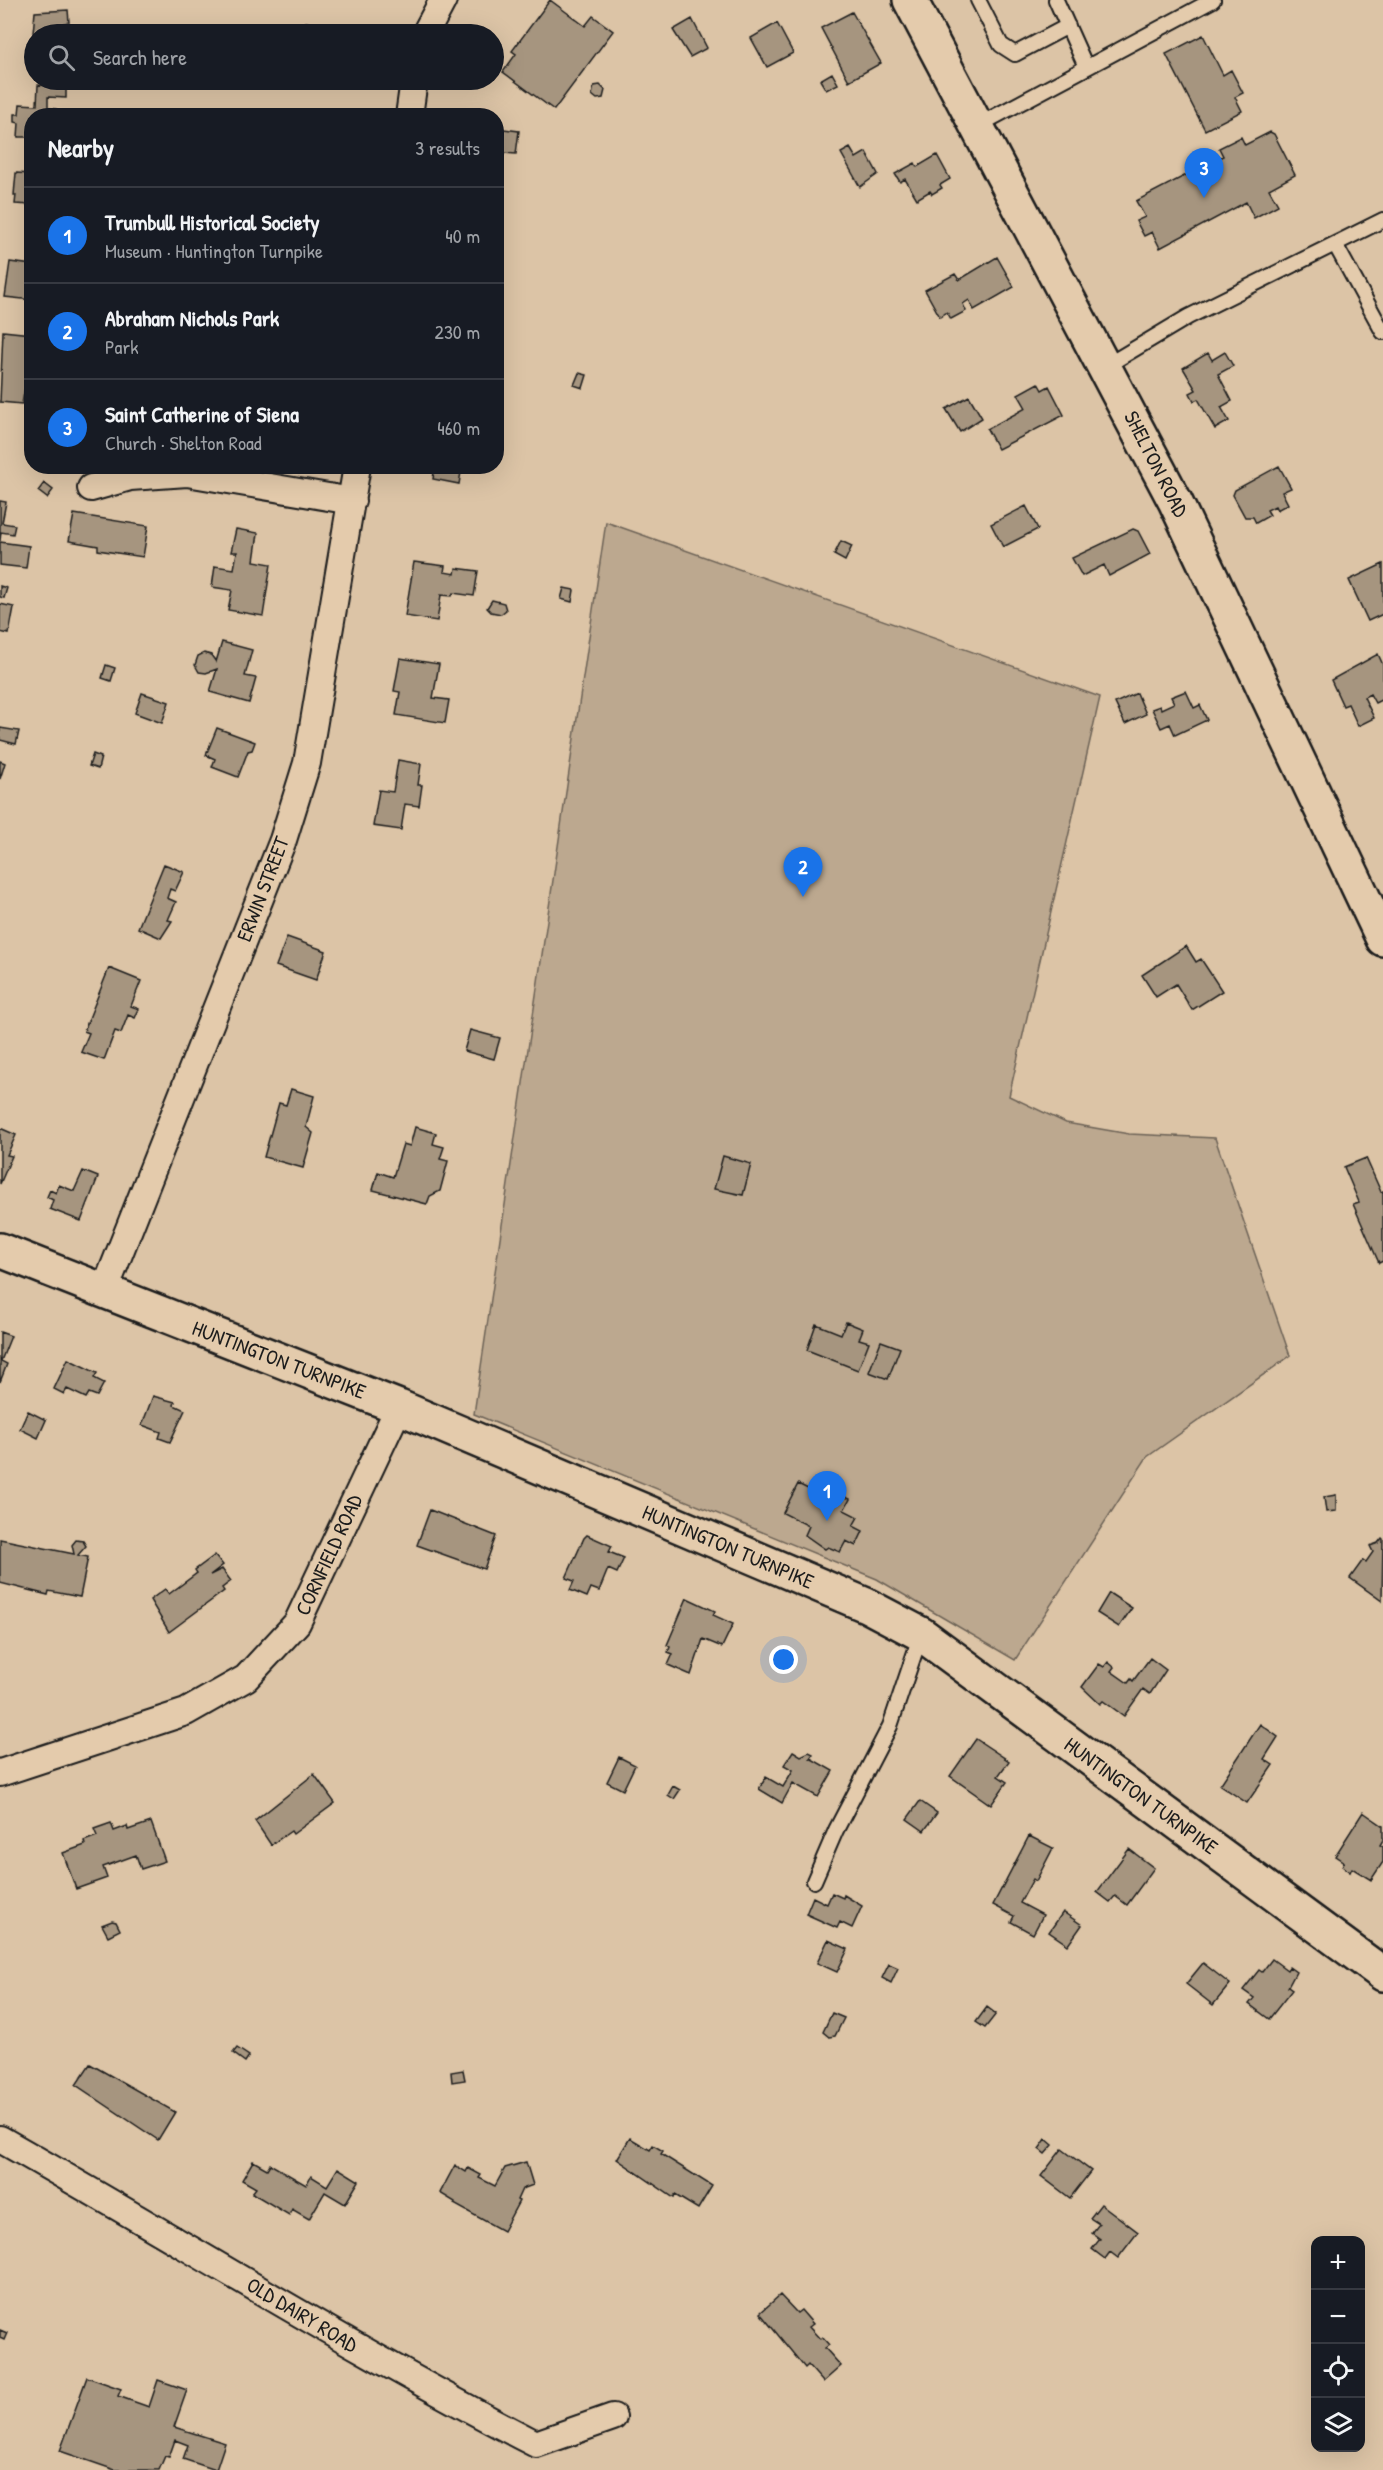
<!DOCTYPE html>
<meta charset="utf-8">
<style>
:root{--surface:#171b24;--page:#20242c;--text:#f1f3f6;--muted:#9ea1a6;--line:#363941;--accent:#1a73e8}
body{margin:0;font-family:"Patrick Hand",sans-serif;background:var(--page);color:var(--text)}
.controls{position:absolute;right:18px;bottom:18px;display:grid;overflow:hidden;border-radius:12px;box-shadow:0 6px 24px #0002}
.controls button{width:54px;height:54px;display:grid;place-items:center;padding:0;border:0;border-bottom:2px solid var(--line);background:var(--surface);color:var(--text);font:30px sans-serif}
.you{position:absolute;left:784px;top:1660px;width:21px;height:21px;margin:-15px;border:4px solid #fff;border-radius:50%;background:#1a73e8;box-shadow:0 0 0 9px #1a73e833}
.badge{display:grid;place-items:center;width:39px;height:39px;border-radius:50%;background:var(--accent);color:#fff;font-size:20px;font-weight:700}
.pin{position:absolute;translate:-50% -50px;filter:drop-shadow(0 2px 3px #0008)}
.pin::after{content:'';position:absolute;top:32px;width:21px;height:18px;background:inherit;clip-path:polygon(0 0,100% 0,50% 100%)}
.list{margin:0;padding:0;list-style:none}
h2{display:flex;justify-content:space-between;align-items:center;height:78px;margin:0;padding:0 24px;font-size:26px}
h2 small{font-size:20px;font-weight:400;color:var(--muted)}
.list li{display:grid;grid-template-columns:39px 1fr auto;gap:18px;align-items:center;box-sizing:border-box;height:96px;padding:0 24px;border-top:2px solid var(--line)}
.list b{display:block;font-size:22px;white-space:nowrap}
.list p{margin:0;font-size:20px;white-space:nowrap;color:var(--muted)}
.list em{font-size:20px;font-style:normal;color:var(--muted)}
.icon{flex:none;width:33px;height:33px;fill:none;stroke:currentColor;stroke-width:2;stroke-linecap:round;stroke-linejoin:round}
.map{position:relative;flex:none;width:1383px;height:2470px;overflow:hidden}
.search{position:absolute;background:var(--surface);box-shadow:0 6px 24px #0002;left:24px;top:24px;width:480px;height:66px;display:flex;align-items:center;gap:15px;box-sizing:border-box;padding:0 21px;border-radius:33px;color:var(--muted);font-size:22px}
.panel{position:absolute;background:var(--surface);box-shadow:0 6px 24px #0002;left:24px;top:108px;width:480px;height:366px;border-radius:24px}
.map>svg:first-child{display:block}
.green{fill:#bca88f;stroke:#6c6256;stroke-width:1.5}
.building{fill:#a6957f;stroke:#1c1c1c;stroke-width:1.5}
.lines{fill:none;stroke-linecap:round;stroke-linejoin:round}
.lane-casing{stroke:#1c1c1c;stroke-width:18}
.street-casing{stroke:#1c1c1c;stroke-width:30}
.secondary-casing{stroke:#1c1c1c;stroke-width:38}
.lane{stroke:#e4cbac;stroke-width:14}
.street{stroke:#e4cbac;stroke-width:26}
.secondary{stroke:#e4cbac;stroke-width:33}
.labels{text-anchor:middle;stroke-width:5;stroke-linejoin:round;paint-order:stroke}
.street-label{font-size:21px;fill:#1c1c1c;stroke:#e4cbac}
</style>
<div class="map">
<svg width="1383" height="2470" viewBox="0 0 1383 2470">
<rect width="100%" height="100%" fill="#dcc4a6"/>
<filter id="ink" filterUnits="userSpaceOnUse"><feTurbulence type="fractalNoise" baseFrequency=".0167" numOctaves="2"/><feDisplacementMap in="SourceGraphic" scale="12" xChannelSelector="R" yChannelSelector="G"/><feConvolveMatrix kernelMatrix="1 2 1 2 8 2 1 2 1" color-interpolation-filters="sRGB"/></filter>
<g filter="url(#ink)">
<path class="green" d="M606,522L1100,697L1009,1096L1066,1123L1129,1134L1215,1138L1290,1356L1147,1457L1015,1660L877,1579L474,1414Z"/>
<path class="building" d="M550,0L585,26L593,16L613,31L554,110L503,72L516,54L512,51Z
M68,10L69,22L64,23L65,34L33,33L35,12Z
M852,12L881,63L849,81L821,28Z
M692,19L707,48L690,57L673,30Z
M306,22L352,34H303Z
M777,23L793,53L767,67L751,38Z
M1203,35L1223,75L1231,70L1243,93L1235,97L1242,111L1205,130L1166,54Z
M832,73L838,84L826,90L820,80Z
M38,85L66,87V98L48,97V108L56,109L55,116H32V137H18L19,123L15,122V114H19L20,104L37,105Z
M600,85L605,90L603,98L597,99L592,95L594,86Z
M496,128L519,131L516,154L503,153L498,187Z
M1270,132L1274,134L1295,175L1269,189L1278,205L1254,218L1246,202L1160,248L1152,232L1144,236L1136,221L1145,217L1136,201L1223,156L1219,148L1241,137L1245,145Z
M850,148L856,158L866,152L878,174L860,187L841,153Z
M937,155L950,179L940,185L942,188L932,194L930,191L917,199L905,179L900,182L895,174L915,163L917,167Z
M16,173L32,174V205L15,204L16,195H14Z
M997,257L1014,287L974,310L969,300L963,304L966,311L951,319L947,312L940,317L925,290L955,274L959,280Z
M10,262L32,265V300L5,297Z
M3,331L31,334L27,366H32V388L25,387L22,404L0,402Z
M1225,352L1233,366L1218,374L1232,401L1221,407L1229,421L1215,429L1198,399L1194,401L1190,393L1196,390L1183,368L1208,353L1212,360Z
M579,373L587,375L583,388L574,385Z
M1038,383L1042,390L1049,386L1064,415L998,449L987,429L1026,408L1018,394Z
M969,396L982,418L960,432L946,409Z
M435,466H462L459,484L433,479Z
M1279,466L1291,488L1282,492L1288,504L1277,510L1275,506L1267,510L1270,515L1256,523L1253,517H1245L1233,495L1235,490Z
M44,483L53,490L47,498L38,491Z
M0,501L6,502L2,523L15,525L13,534L1,532L0,541Z
M1026,506L1038,529L1003,547L991,524Z
M74,514L148,526L143,557L98,550V546L69,541Z
M236,529L258,533L254,561L271,564L263,616L228,610L232,590L212,587L215,566L234,569L237,552H231Z
M1133,529L1138,531L1150,554L1109,576L1104,565L1082,576L1072,558Z
M841,541L852,546L845,561L834,555Z
M0,542L29,546L26,568L0,565Z
M414,562L445,566L444,572L455,574L456,568L478,571L474,596L453,593L452,596L441,595L437,621L405,616Z
M1383,564V614L1368,621L1349,580Z
M0,586L7,588L4,598L0,597Z
M564,588L574,590L572,602L561,599Z
M492,600L504,603L506,610L501,614L491,612L487,608Z
M0,604L14,607L9,634L0,632Z
M222,642L252,650L245,676L256,678L249,703L210,692L217,669L206,673L199,672L195,665L198,656L204,653L211,655L216,662Z
M1378,654L1383,665V699L1375,703L1370,694L1364,697L1374,718L1358,726L1348,704L1343,706L1331,680Z
M400,658L439,664L433,698L449,700L445,723L396,715L400,692L394,691Z
M106,665L115,668L111,681L102,678Z
M1186,691L1194,708L1200,705L1207,720L1175,735L1170,724L1161,728L1152,709L1160,706L1161,709L1174,703L1171,697Z
M142,693L169,702L162,723L135,713Z
M1137,693L1146,714L1125,724L1115,703Z
M0,728L19,731L16,744L0,740Z
M217,728L255,742L252,750L248,751L238,777L212,767L215,759L206,755Z
M93,754L101,757L98,769L89,766Z
M398,760L421,764L418,785H422L419,806L405,804L401,830L373,826L379,790L393,792Z
M0,761L5,763L0,779Z
M164,864L184,872L175,891L170,889L167,898L176,902L168,920L172,921L161,938L138,928Z
M287,937L326,951L316,980L276,966Z
M1186,946L1196,962L1201,959L1222,991L1192,1010L1176,984L1156,997L1142,975Z
M109,968L141,981L131,1006L139,1009L135,1018L128,1015L121,1033L115,1031L104,1060L81,1052L89,1033L84,1031Z
M470,1030L500,1038L494,1059L464,1051Z
M291,1089L314,1096L306,1127L313,1133L303,1168L264,1157L279,1103L286,1105Z
M415,1127L436,1133L433,1144L444,1147L440,1159L448,1161L440,1191L430,1196L427,1204L373,1190L378,1172L393,1177L403,1144L410,1146Z
M0,1128L16,1135L7,1155L12,1156L0,1184Z
M723,1156L751,1164L743,1195L714,1189Z
M1366,1158L1381,1192L1383,1191V1261L1379,1263L1353,1204L1359,1202L1344,1167Z
M83,1171L98,1177L81,1221L50,1209L53,1200L47,1197L50,1190L56,1193L59,1185L74,1191Z
M846,1322L863,1329L859,1339L869,1342L858,1370L807,1350L816,1324L841,1334Z
M0,1332L11,1336L1,1361L7,1364L0,1382Z
M881,1341L900,1348L888,1379L869,1372Z
M68,1359L97,1373L94,1378L104,1383L97,1396L89,1393L86,1398L67,1389L64,1394L54,1389Z
M153,1396L175,1402L174,1405L185,1410L170,1442L159,1438L161,1432L142,1425Z
M28,1411L46,1420L38,1438L20,1429Z
M798,1484L824,1497L828,1489L850,1499L844,1510L858,1517L853,1526L863,1531L856,1546L846,1541L840,1552L828,1547L825,1549L805,1535L809,1526L783,1513Z
M1336,1495V1511L1326,1512L1324,1497Z
M430,1510L496,1536L484,1569L417,1545Z
M587,1535L612,1546L609,1552L624,1558L617,1573L608,1569L599,1591L591,1588L587,1597L570,1590L574,1581L566,1578L584,1538Z
M1382,1538L1383,1539L1382,1601L1350,1578L1363,1560L1366,1562L1373,1552L1370,1546L1378,1543Z
M0,1539L74,1554L72,1545L76,1540L83,1541L86,1546L78,1555L88,1557L80,1597L49,1591L48,1595L0,1583Z
M215,1555L223,1565L210,1575L222,1569L231,1581L222,1588L224,1591L169,1632L150,1600L165,1589L169,1594L197,1573L195,1570Z
M1109,1593L1132,1608L1119,1627L1097,1613Z
M687,1598L715,1611L713,1615L733,1624L722,1647L703,1639L691,1675L668,1665L673,1654L668,1652L670,1647L667,1645Z
M1150,1658L1166,1670L1150,1694L1143,1689L1124,1716L1103,1701L1100,1704L1082,1687L1099,1664L1104,1667L1108,1662L1114,1667L1111,1671L1128,1683L1131,1679L1133,1681Z
M1260,1724L1278,1737L1264,1759L1273,1765L1247,1803L1220,1785Z
M976,1739L1009,1761L998,1776L1007,1782L991,1805L950,1776Z
M793,1751L801,1756L809,1752L813,1754L810,1758L833,1771L818,1797L793,1783L782,1803L759,1789L766,1777L783,1787L793,1770L784,1765Z
M619,1757L635,1765L623,1790L607,1782Z
M314,1774L335,1803L293,1834L291,1831L271,1845L255,1821Z
M673,1786L680,1790L674,1799L668,1795Z
M920,1801L937,1813L924,1831L907,1819Z
M1363,1812L1383,1826V1840L1380,1845L1383,1847V1862L1371,1880L1352,1868L1350,1872L1342,1866L1344,1862L1335,1856Z
M151,1822L165,1861L141,1869L136,1855L103,1867L107,1878L76,1889L63,1853L85,1845L84,1841L97,1836L94,1829L111,1823L114,1831L127,1826L128,1830Z
M1029,1836L1053,1848L1036,1881L1033,1879L1020,1903L1043,1915L1033,1934L1011,1922L1014,1916L993,1905Z
M1129,1849L1154,1868L1127,1905L1115,1896L1110,1902L1097,1892Z
M832,1893L843,1898L844,1895L862,1906L852,1928L840,1922L837,1928L806,1914L813,1897L827,1904Z
M1063,1912L1082,1925L1068,1945L1049,1932Z
M112,1921L116,1922L120,1930L108,1936L102,1925Z
M828,1940L848,1949L837,1972L817,1963Z
M1272,1959L1287,1970L1289,1967L1296,1972L1288,1987L1292,1990L1269,2019L1249,2004L1254,1998L1243,1990L1259,1970L1262,1972Z
M1203,1963L1230,1984L1213,2005L1186,1984Z
M889,1964L898,1968L891,1983L882,1978Z
M987,2007L996,2014L985,2028L976,2022Z
M832,2013L844,2018L835,2036L829,2037L823,2032Z
M237,2048L249,2056L245,2062L233,2053Z
M90,2064L175,2112L158,2140L76,2085Z
M463,2070L465,2080L452,2082L451,2072Z
M630,2138L650,2150L653,2145L663,2151L661,2154L712,2186L698,2209L675,2195L674,2198L617,2159Z
M1046,2139L1053,2145L1045,2154L1039,2149Z
M1062,2149L1091,2171L1070,2198L1041,2176Z
M253,2161L267,2169L270,2164L306,2185L311,2176L327,2186L338,2168L359,2181L345,2204L325,2192L309,2219L292,2209L289,2215L252,2193L256,2188L242,2180Z
M526,2162L533,2185L522,2189L517,2200L519,2201L503,2231L454,2204L455,2202L440,2193L455,2165L466,2172L468,2168L481,2175L479,2178L495,2186L505,2168Z
M1101,2204L1138,2232L1118,2258L1110,2252L1105,2259L1092,2249L1100,2239L1092,2233L1099,2224L1090,2218Z
M780,2295L797,2313L801,2310L813,2324L809,2327L820,2339L822,2337L829,2345L825,2348L841,2366L823,2382L808,2365L805,2368L760,2313Z
M0,2330L7,2333L4,2340L0,2338Z
M87,2377L121,2389L118,2396L149,2407L158,2380L187,2390L174,2427L225,2443L216,2470L183,2459L188,2445L175,2440L169,2457L165,2456L159,2470H115L60,2451Z"/>
<g class="lines">
<defs>
<path id="lane" d="M978,0L1001,45L1015,54L1068,26
M1056,0L1086,67
M977,126L1213,0
M1335,244L1383,332
M1106,366L1188,317L1383,220
M814,1881L836,1830L890,1726L921,1634"/>
<path id="street" d="M425,34L443,0
M409,116L414,80
M91,488L130,477L187,473L352,501
M104,1292L283,840L307,763L357,466
M0,1773L186,1712L246,1678L297,1623L399,1407
M0,2139C179,2240 353,2350 536,2444L613,2417"/>
<path id="secondary" d="M910,0L1175,501L1383,939
M0,1250L399,1407L866,1605L921,1634L1383,1974"/>
</defs>
<use href="#lane" class="lane-casing"/>
<use href="#street" class="street-casing"/>
<use href="#secondary" class="secondary-casing"/>
<use href="#lane" class="lane"/>
<use href="#street" class="street"/>
<use href="#secondary" class="secondary"/>
</g>
</g>
<g class="labels">
<g class="street-label">
<text transform="translate(1156 464) rotate(63)" y="7">SHELTON ROAD</text>
<text transform="translate(263 889) rotate(-69)" y="7">ERWIN STREET</text>
<text transform="translate(279 1360) rotate(21)" y="7">HUNTINGTON TURNPIKE</text>
<text transform="translate(728 1547) rotate(23)" y="7">HUNTINGTON TURNPIKE</text>
<text transform="translate(329 1555) rotate(-65)" y="7">CORNFIELD ROAD</text>
<text transform="translate(1141 1796) rotate(36)" y="7">HUNTINGTON TURNPIKE</text>
<text transform="translate(302 2315) rotate(31)" y="7">OLD DAIRY ROAD</text>
</g>
</g>
</svg>
<div class="controls">
<button>+</button>
<button>−</button>
<button><svg class="icon" aria-label="locate" viewBox="0 0 24 24"><circle cx="12" cy="12" r="6"/><path d="M12 2v4M12 18v4M2 12h4M18 12h4"/></svg></button>
<button><svg class="icon" aria-label="layers" viewBox="0 0 24 24"><path d="M12 4l9 5-9 5-9-5zM3 14l9 5 9-5"/></svg></button>
</div>
<div class="you"></div>
<div class="pin badge" style="left:827px;top:1521px">1</div>
<div class="pin badge" style="left:803px;top:897px">2</div>
<div class="pin badge" style="left:1204px;top:198px">3</div>
<div class="search"><svg class="icon" aria-label="search" viewBox="0 0 24 24"><circle cx="10" cy="10" r="6"/><path d="M15 15l6 6"/></svg>Search here</div>
<section class="panel">
<h2>Nearby<small>3 results</small></h2>
<ul class="list">
<li><span class="badge">1</span><div><b>Trumbull Historical Society</b><p>Museum · Huntington Turnpike</p></div><em>40 m</em></li>
<li><span class="badge">2</span><div><b>Abraham Nichols Park</b><p>Park</p></div><em>230 m</em></li>
<li><span class="badge">3</span><div><b>Saint Catherine of Siena</b><p>Church · Shelton Road</p></div><em>460 m</em></li>
</ul>
</section>
</div>
